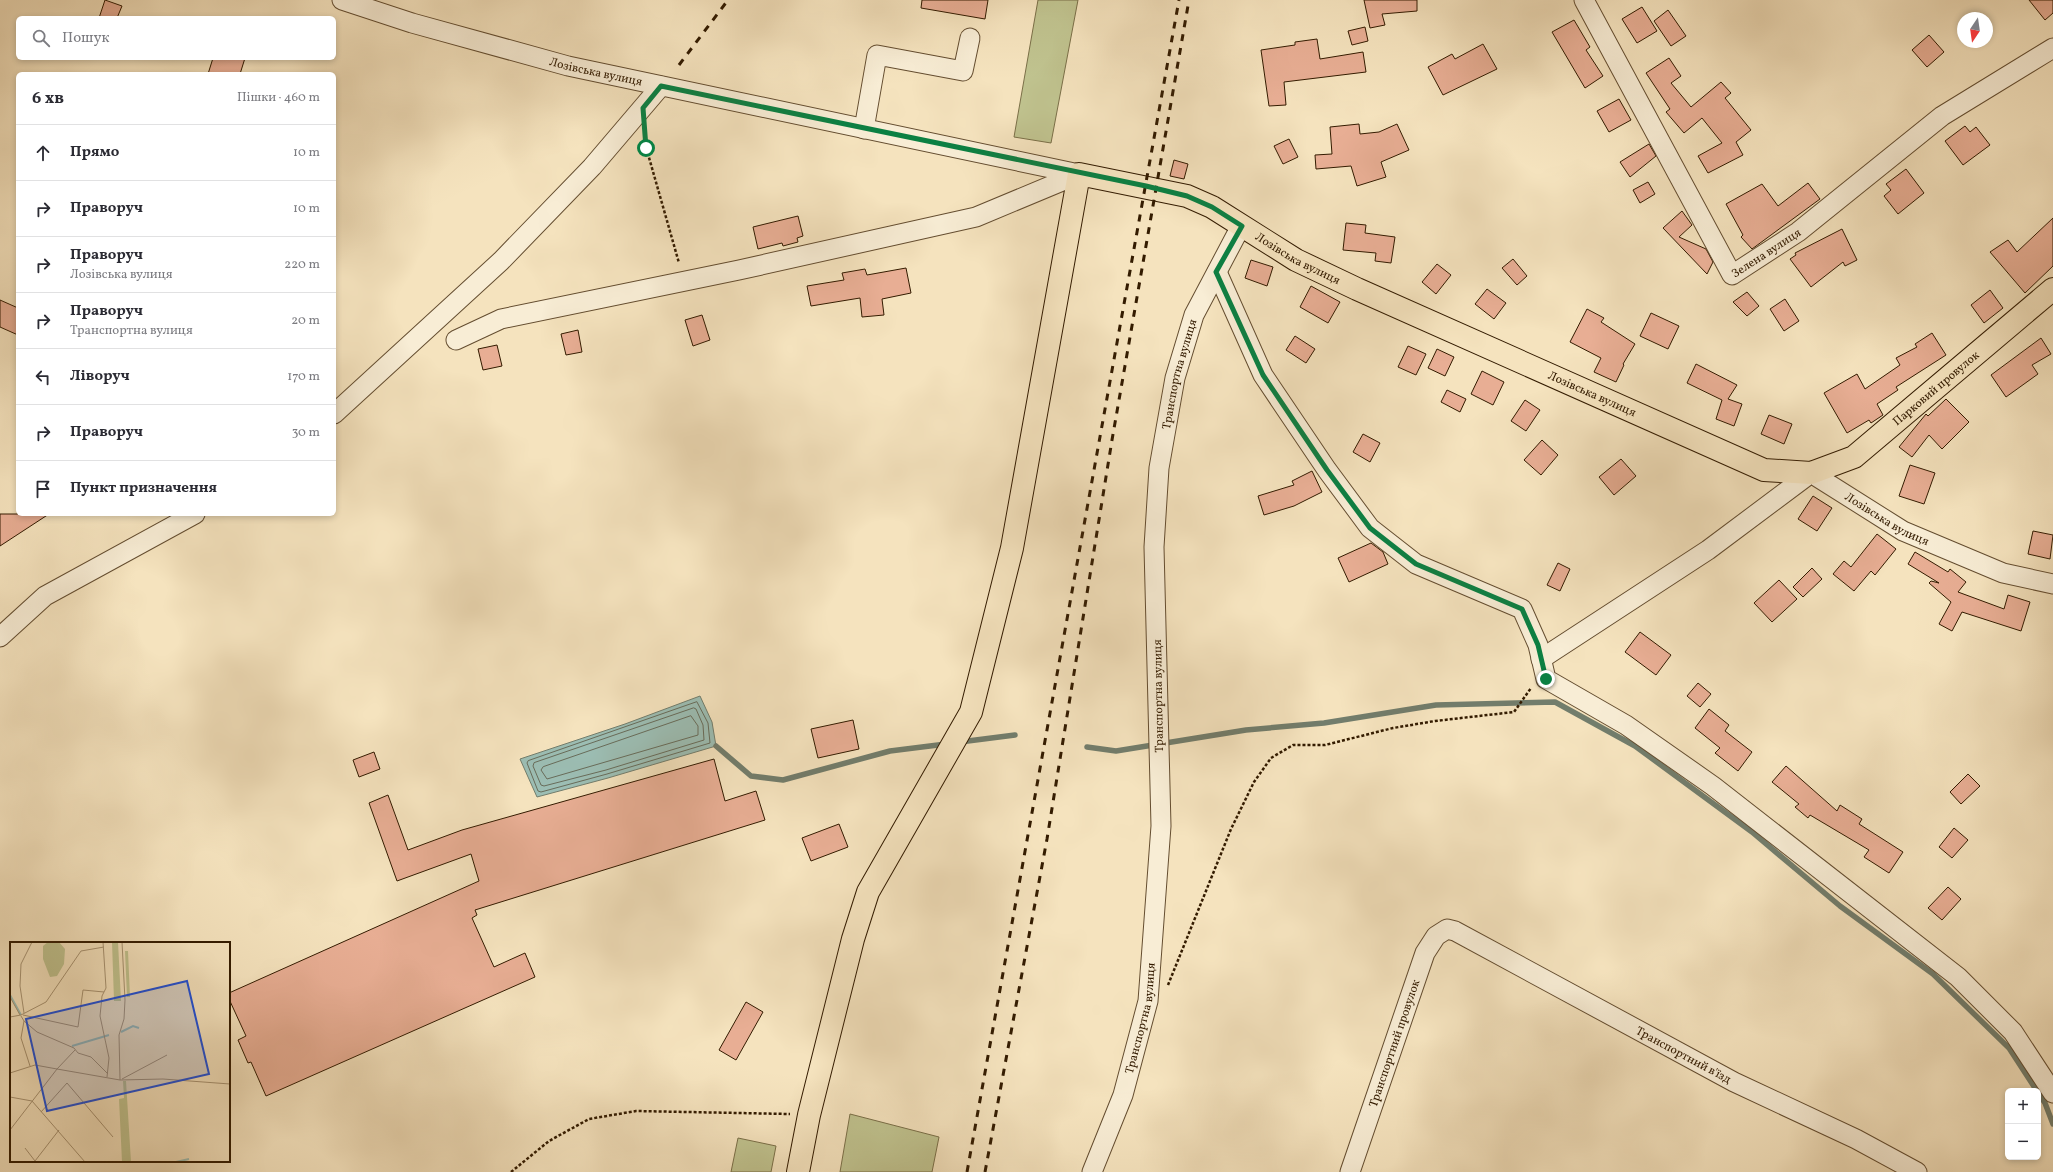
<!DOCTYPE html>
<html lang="uk">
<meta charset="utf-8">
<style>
:root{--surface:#fff;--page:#f2f2f3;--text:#2b2b33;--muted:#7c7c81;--line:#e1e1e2}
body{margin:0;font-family:Vollkorn,serif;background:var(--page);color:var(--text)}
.controls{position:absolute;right:12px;bottom:12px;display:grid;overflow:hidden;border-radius:6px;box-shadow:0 2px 6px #0003}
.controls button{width:36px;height:36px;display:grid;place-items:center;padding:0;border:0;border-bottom:1px solid var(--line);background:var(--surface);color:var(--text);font:20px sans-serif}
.compass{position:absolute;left:1957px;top:12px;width:36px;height:36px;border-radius:50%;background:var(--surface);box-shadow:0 2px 6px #0003;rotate:193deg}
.stop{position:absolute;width:12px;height:12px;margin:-9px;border:3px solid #0b8043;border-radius:50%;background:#fff}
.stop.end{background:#0b8043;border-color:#fff;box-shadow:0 1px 4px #0008}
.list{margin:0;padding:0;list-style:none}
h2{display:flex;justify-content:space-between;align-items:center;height:52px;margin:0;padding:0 16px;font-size:17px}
h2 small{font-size:13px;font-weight:400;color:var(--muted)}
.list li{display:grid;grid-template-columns:26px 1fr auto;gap:12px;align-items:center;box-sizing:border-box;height:56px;padding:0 16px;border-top:1px solid var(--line)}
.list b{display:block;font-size:15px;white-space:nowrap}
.list p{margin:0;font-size:13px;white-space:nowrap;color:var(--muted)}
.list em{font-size:13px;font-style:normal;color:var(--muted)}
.icon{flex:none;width:22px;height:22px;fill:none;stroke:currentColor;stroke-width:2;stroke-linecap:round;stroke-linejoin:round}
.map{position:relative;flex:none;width:2053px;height:1172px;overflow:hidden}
.search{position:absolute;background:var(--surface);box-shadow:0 2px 6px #0003;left:16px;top:16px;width:320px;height:44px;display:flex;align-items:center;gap:10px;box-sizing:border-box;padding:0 14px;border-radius:6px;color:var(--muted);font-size:15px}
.panel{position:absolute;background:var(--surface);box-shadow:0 2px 6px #0003;left:16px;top:72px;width:320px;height:444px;border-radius:6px}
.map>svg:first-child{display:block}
.green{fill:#c0c38f;stroke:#7a6f48}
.water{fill:#9cbeb4;stroke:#727d6c}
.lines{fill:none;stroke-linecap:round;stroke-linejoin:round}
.shore{stroke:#686c5a;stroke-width:1}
.stream{stroke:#727d6c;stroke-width:5.5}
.building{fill:#e8ae94;stroke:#331b00}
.minor-casing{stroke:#644d30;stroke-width:21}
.major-casing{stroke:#331b00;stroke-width:24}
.path{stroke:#331b00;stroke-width:2.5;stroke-dasharray:3 2;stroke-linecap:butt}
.minor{stroke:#f8edd5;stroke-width:19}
.major{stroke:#f5e3be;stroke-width:22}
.rail{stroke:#331b00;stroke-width:3;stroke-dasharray:7 7;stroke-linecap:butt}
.route{stroke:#0b8043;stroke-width:5}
.labels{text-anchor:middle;stroke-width:3;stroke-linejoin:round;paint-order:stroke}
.street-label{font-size:12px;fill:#331b00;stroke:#f8edd5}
.inset-river{fill:none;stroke:#9cbeb4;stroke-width:2}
.inset-road{fill:none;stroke:#a79372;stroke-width:1}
.view{fill:#1d4ed8;fill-opacity:0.15;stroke:#1d4ed8;stroke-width:2}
.inset-edge{fill:none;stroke:#331b00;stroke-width:2}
</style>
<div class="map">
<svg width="2053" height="1172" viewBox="0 0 2053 1172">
<rect width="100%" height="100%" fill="#f5e3be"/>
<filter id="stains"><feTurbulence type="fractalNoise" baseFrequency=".005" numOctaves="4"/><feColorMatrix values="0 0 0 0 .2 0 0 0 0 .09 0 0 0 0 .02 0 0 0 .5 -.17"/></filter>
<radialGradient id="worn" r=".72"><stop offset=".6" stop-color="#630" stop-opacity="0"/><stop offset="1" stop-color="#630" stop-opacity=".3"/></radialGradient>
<path class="green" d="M1038,0H1078L1051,143L1014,137Z
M850,1114L939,1137L932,1172H840Z
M738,1138L776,1146L771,1172H731Z"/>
<path class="water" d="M700,696L712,722L716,746L608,778L537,797L520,759L625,724Z"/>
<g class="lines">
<path class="shore" d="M697,702L708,723L710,743L607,774L541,792L538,791L527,763L528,761Z
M694,708L696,709L703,725L704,740L606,770L544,786L541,785L533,766L534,763Z
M691,716L698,726V735L547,779L541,770L543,767Z"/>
<path class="stream" d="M960,742L1015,735
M716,746L751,776L783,780L890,751L946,744
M1087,747L1116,751L1246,730L1324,723L1436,705L1555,702L1635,746L1752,832L1840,906L1933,974L2009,1048L2037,1091
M2038,1093L2045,1103L2053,1124"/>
</g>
<path class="building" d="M105,0L122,6L117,18H99Z
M922,0H988L985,19L921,8Z
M1364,0H1417V11L1382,14L1385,25L1370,28Z
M2029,0H2053V13L2045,20Z
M1642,7L1657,31L1637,43L1622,19Z
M1668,10L1686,36L1671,46L1654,21Z
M1574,20L1590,47L1586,50L1603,76L1585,88L1552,32Z
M1365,27L1368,41L1352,45L1348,31Z
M1929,35L1944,52L1927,67L1912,50Z
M1317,39L1320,59L1363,52L1366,72L1284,82L1286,105L1269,106L1261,50L1295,45V42Z
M1483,44L1497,69L1443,95L1428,67L1452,54L1455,59Z
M213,58H245L240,74H208Z
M1669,58L1681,76L1671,83L1691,107L1721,82L1731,93L1725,98L1751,130L1736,142L1743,155L1708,173L1698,156L1722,143L1702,118L1684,133L1666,112L1670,109L1646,73Z
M1619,99L1631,120L1609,132L1597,111Z
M1359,124L1360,134L1379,132L1397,124L1409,150L1381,162L1386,177L1357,186L1351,166L1316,169L1315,155L1332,154L1330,127Z
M1965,126L1970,132L1976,127L1990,145L1963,165L1945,141Z
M1289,139L1298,157L1283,164L1274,146Z
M1649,144L1656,156L1630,177L1620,162Z
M1174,160L1188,164L1184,179L1170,176Z
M1906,169L1924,193L1898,214L1884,196L1891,190L1886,184Z
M1648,182L1655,194L1640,203L1633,190Z
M1808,183L1820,199L1752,249L1741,237L1743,235L1726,204L1762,184L1778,206Z
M1682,211L1692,225L1679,237L1706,249L1713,262L1707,274L1663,228Z
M798,216L803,236L797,238L798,242L783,246L782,243L758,249L753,227Z
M2053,218V266L2025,293L1990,252L2008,240L2017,252Z
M1346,223L1366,225L1365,233L1395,237L1391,263L1375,261L1376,253L1343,250Z
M1842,229L1857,260L1845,266L1843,262L1811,287L1790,259L1796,255L1795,253Z
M1513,259L1527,276L1517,285L1502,268Z
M1251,260L1273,267L1267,286L1245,278Z
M1437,264L1451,275L1436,294L1422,282Z
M906,268L911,293L882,299L884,315L862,317L860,298L811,306L807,286L844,280L842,273L865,269L867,275Z
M1311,286L1340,302L1328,323L1300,307Z
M1487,289L1506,303L1494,319L1475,304Z
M1990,290L2003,308L1984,323L1971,305Z
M1747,292L1759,306L1747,316L1733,302Z
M1785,299L1799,321L1784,331L1770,309Z
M0,300L18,308V335L0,327Z
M1587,309L1604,318L1601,322L1635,344L1623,364L1624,365L1616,382L1594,372L1601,358L1570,342Z
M1651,313L1679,326L1668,349L1640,336Z
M702,315L710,340L693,346L685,320Z
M578,330L582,352L566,355L561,334Z
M1932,333L1946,355L1896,387L1898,390L1877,404L1883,415L1871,423L1869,420L1847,433L1824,393L1857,374L1865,389L1900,365L1896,358L1917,347L1915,344Z
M1295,336L1315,349L1306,363L1286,350Z
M2041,338L2051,354L2032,365L2038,374L2006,397L1991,375Z
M497,345L502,366L483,370L478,349Z
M1408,346L1426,354L1416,375L1398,367Z
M1437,349L1454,357L1445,376L1428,368Z
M1696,364L1737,385L1728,399L1742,404L1734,426L1716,419L1722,400L1687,383Z
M1482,371L1504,382L1493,405L1471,394Z
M1447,390L1466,399L1460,412L1441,402Z
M1946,399L1969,422L1942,449L1929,435L1912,457L1899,447L1926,414L1928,416Z
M1525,400L1540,410L1526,431L1511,421Z
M1769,415L1792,424L1784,444L1761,434Z
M1363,434L1380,443L1370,462L1353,452Z
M1542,440L1558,455L1541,475L1524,460Z
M1621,459L1636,476L1614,495L1599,477Z
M1910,465L1935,473L1924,504L1899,496Z
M1312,471L1322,492L1294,506L1264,515L1258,496L1294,485L1292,481Z
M1813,496L1832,508L1817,531L1798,519Z
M0,514H49L0,546Z
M2033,531L2053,535L2050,559L2028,554Z
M1877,534L1896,549L1875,575L1871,571L1854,591L1833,574L1844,561L1851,567Z
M1371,543L1383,552L1388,564L1349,582L1338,558Z
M1915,552L1948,572L1950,569L1966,582L1958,592L2004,609L2008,595L2030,602L2021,631L1962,612L1952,631L1939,624L1951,602L1929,583L1931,581L1939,583L1908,564Z
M1558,563L1570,569L1560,591L1547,585Z
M1812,568L1822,579L1803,597L1793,587Z
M1779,580L1797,599L1772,622L1754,603Z
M1640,632L1671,655L1656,675L1625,652Z
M1698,683L1711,694L1700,707L1687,696Z
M1709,709L1729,725L1725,731L1752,752L1738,771L1715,753L1720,748L1695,728Z
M853,720L859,749L818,758L811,729Z
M374,752L380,769L359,777L353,760Z
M714,759L725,801L756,791L765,820L475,910L477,915L472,918L494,967L525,953L535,977L266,1096L251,1062L248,1063L238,1040L246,1036L229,999V993L479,881L471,854L397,881L369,803L388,795L408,850L462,830Z
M1786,766L1837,811L1840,805L1862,819L1859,824L1903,852L1889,873L1864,857L1869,850L1810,815L1808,818L1795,807L1799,804L1772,782Z
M1968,774L1980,786L1961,804L1950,792Z
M839,824L848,847L811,861L802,838Z
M1954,828L1968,840L1952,858L1939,847Z
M1948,887L1961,899L1942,920L1928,908Z
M746,1002L763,1012L736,1060L719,1050Z"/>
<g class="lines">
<defs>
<g id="minor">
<path id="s1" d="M342,0L412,23L568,66L1079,174"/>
<path id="s2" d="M1584,0L1732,275L1798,232L1942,116L2053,48"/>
<path d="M864,129L877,55L963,71L970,38"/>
<path d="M1217,272L1263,375L1327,470L1370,528L1416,564L1522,609L1538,645L1546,679L1626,725L1713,786L1958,977L2013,1032L2053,1093"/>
<path d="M456,340L501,319L739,270L976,217L1079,174"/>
<path d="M334,414L501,261L592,167L661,86"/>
<path d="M0,637L45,596L195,514"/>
<path id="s3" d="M1541,659L1708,550L1811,473L1903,531L2003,573L2053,584"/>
<path id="s4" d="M1092,1172L1123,1095L1148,1001L1161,826L1154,547L1159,468L1175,378L1194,315L1241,226"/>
<path id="s5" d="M1350,1172L1425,953L1436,936L1447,929L1455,931L1734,1082L1856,1139L1917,1172"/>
</g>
<g id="major">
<path id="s6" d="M798,1172L809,1115L853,939L868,892L971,712L1012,548L1079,174L1187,196L1212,207L1296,260L1357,289L1764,470L1811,473L1854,457L2053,289"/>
</g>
</defs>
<use href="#minor" class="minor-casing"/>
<use href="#major" class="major-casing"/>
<path class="path" d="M645,133L646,147L679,263
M1168,985L1231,829L1254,782L1271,758L1293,745H1325L1393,728L1435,721L1514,712L1531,688
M511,1172L549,1141L589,1119L636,1111L790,1114"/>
<use href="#minor" class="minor"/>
<use href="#major" class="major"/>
<path class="rail" d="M679,65L728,0
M967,1172L1179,0
M985,1172L1047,839L1112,440L1189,0"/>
</g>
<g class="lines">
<path class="route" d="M646,148L643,108L661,86L1146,186L1187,196L1212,207L1242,226L1216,272L1263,375L1327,470L1370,528L1416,564L1522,609L1538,645L1546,679"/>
</g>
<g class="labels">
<g class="street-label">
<text dy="4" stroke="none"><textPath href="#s1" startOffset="264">Лозівська вулиця</textPath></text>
<text dy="4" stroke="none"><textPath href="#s2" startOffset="353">Зелена вулиця</textPath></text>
<text dy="4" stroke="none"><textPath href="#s6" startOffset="1283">Лозівська вулиця</textPath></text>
<text dy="4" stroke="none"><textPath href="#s4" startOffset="810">Транспортна вулиця</textPath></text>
<text dy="4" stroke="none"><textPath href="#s6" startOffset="1995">Парковий провулок</textPath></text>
<text dy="4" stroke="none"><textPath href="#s6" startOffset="1607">Лозівська вулиця</textPath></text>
<text dy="4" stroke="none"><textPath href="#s3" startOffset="417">Лозівська вулиця</textPath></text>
<text transform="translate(1158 696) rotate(-91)" y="4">Транспортна вулиця</text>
<text dy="4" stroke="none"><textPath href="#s4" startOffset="162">Транспортна вулиця</textPath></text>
<text dy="4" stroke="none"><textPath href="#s5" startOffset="136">Транспортний провулок</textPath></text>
<text dy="4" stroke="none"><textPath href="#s5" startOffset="533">Транспортний в'їзд</textPath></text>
</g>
</g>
<g transform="translate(10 942)">
<rect width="220" height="220" fill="#f5e3be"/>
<path d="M38,0H49L55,7L54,22L47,34L40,35L33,17V4ZM102,0H108L111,59H104ZM115,9H118L120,55H117ZM113,139H116L121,220H112L109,157L114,156Z" fill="#c0c38f"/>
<path class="inset-river" d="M0,53L11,73M111,90L123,84L129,86M62,104L99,93M89,220H104M166,220L179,217"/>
<path class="inset-road" d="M93,0L96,46L92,54L90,74L99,116L97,135M0,55L10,73M14,71L10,44L11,22L22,0M13,73L68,85L73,48L94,50M11,74L14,79L11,96L20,124M0,75L11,73L36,60L71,9L94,5M14,79L27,90L64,106L68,111L81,115L98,132M0,131L25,123L47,127L65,108M112,137L157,113M110,138L153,137L220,142M0,155L22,159L75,220M31,170L57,141L103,195M0,188L47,127L110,138L109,93L114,77L115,58L112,0M15,206L25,219M25,219L49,188"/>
<path class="view" d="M177,39L199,132L37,169L16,77Z"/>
<rect width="220" height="220" class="inset-edge"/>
</g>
<rect width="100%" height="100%" filter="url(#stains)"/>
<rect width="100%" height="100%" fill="url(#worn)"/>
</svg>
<div class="controls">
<button>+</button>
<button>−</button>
</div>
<svg class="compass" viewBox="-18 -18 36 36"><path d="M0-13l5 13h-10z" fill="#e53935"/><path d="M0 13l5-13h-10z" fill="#7c7c81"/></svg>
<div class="stop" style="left:646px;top:148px"></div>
<div class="stop end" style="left:1546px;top:679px"></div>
<div class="search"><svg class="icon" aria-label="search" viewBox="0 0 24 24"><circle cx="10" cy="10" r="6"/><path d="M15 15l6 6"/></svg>Пошук</div>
<section class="panel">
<h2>6 хв<small>Пішки · 460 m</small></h2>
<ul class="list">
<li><svg class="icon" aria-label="ahead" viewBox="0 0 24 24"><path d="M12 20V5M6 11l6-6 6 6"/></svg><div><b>Прямо</b></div><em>10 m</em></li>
<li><svg class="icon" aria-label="right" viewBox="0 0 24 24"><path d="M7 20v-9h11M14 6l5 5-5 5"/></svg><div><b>Праворуч</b></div><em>10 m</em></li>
<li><svg class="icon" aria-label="right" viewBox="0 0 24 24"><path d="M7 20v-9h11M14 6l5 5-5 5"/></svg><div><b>Праворуч</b><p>Лозівська вулиця</p></div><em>220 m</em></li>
<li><svg class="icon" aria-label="right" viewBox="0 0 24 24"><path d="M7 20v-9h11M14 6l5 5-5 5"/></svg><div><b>Праворуч</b><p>Транспортна вулиця</p></div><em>20 m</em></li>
<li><svg class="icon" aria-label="left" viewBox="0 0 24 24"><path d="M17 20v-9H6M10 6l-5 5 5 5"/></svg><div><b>Ліворуч</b></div><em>170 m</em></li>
<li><svg class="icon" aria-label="right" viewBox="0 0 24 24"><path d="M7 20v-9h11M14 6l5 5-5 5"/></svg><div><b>Праворуч</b></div><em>30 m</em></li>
<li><svg class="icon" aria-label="arrive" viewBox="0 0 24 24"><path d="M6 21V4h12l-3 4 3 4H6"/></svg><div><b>Пункт призначення</b></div></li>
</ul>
</section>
</div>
